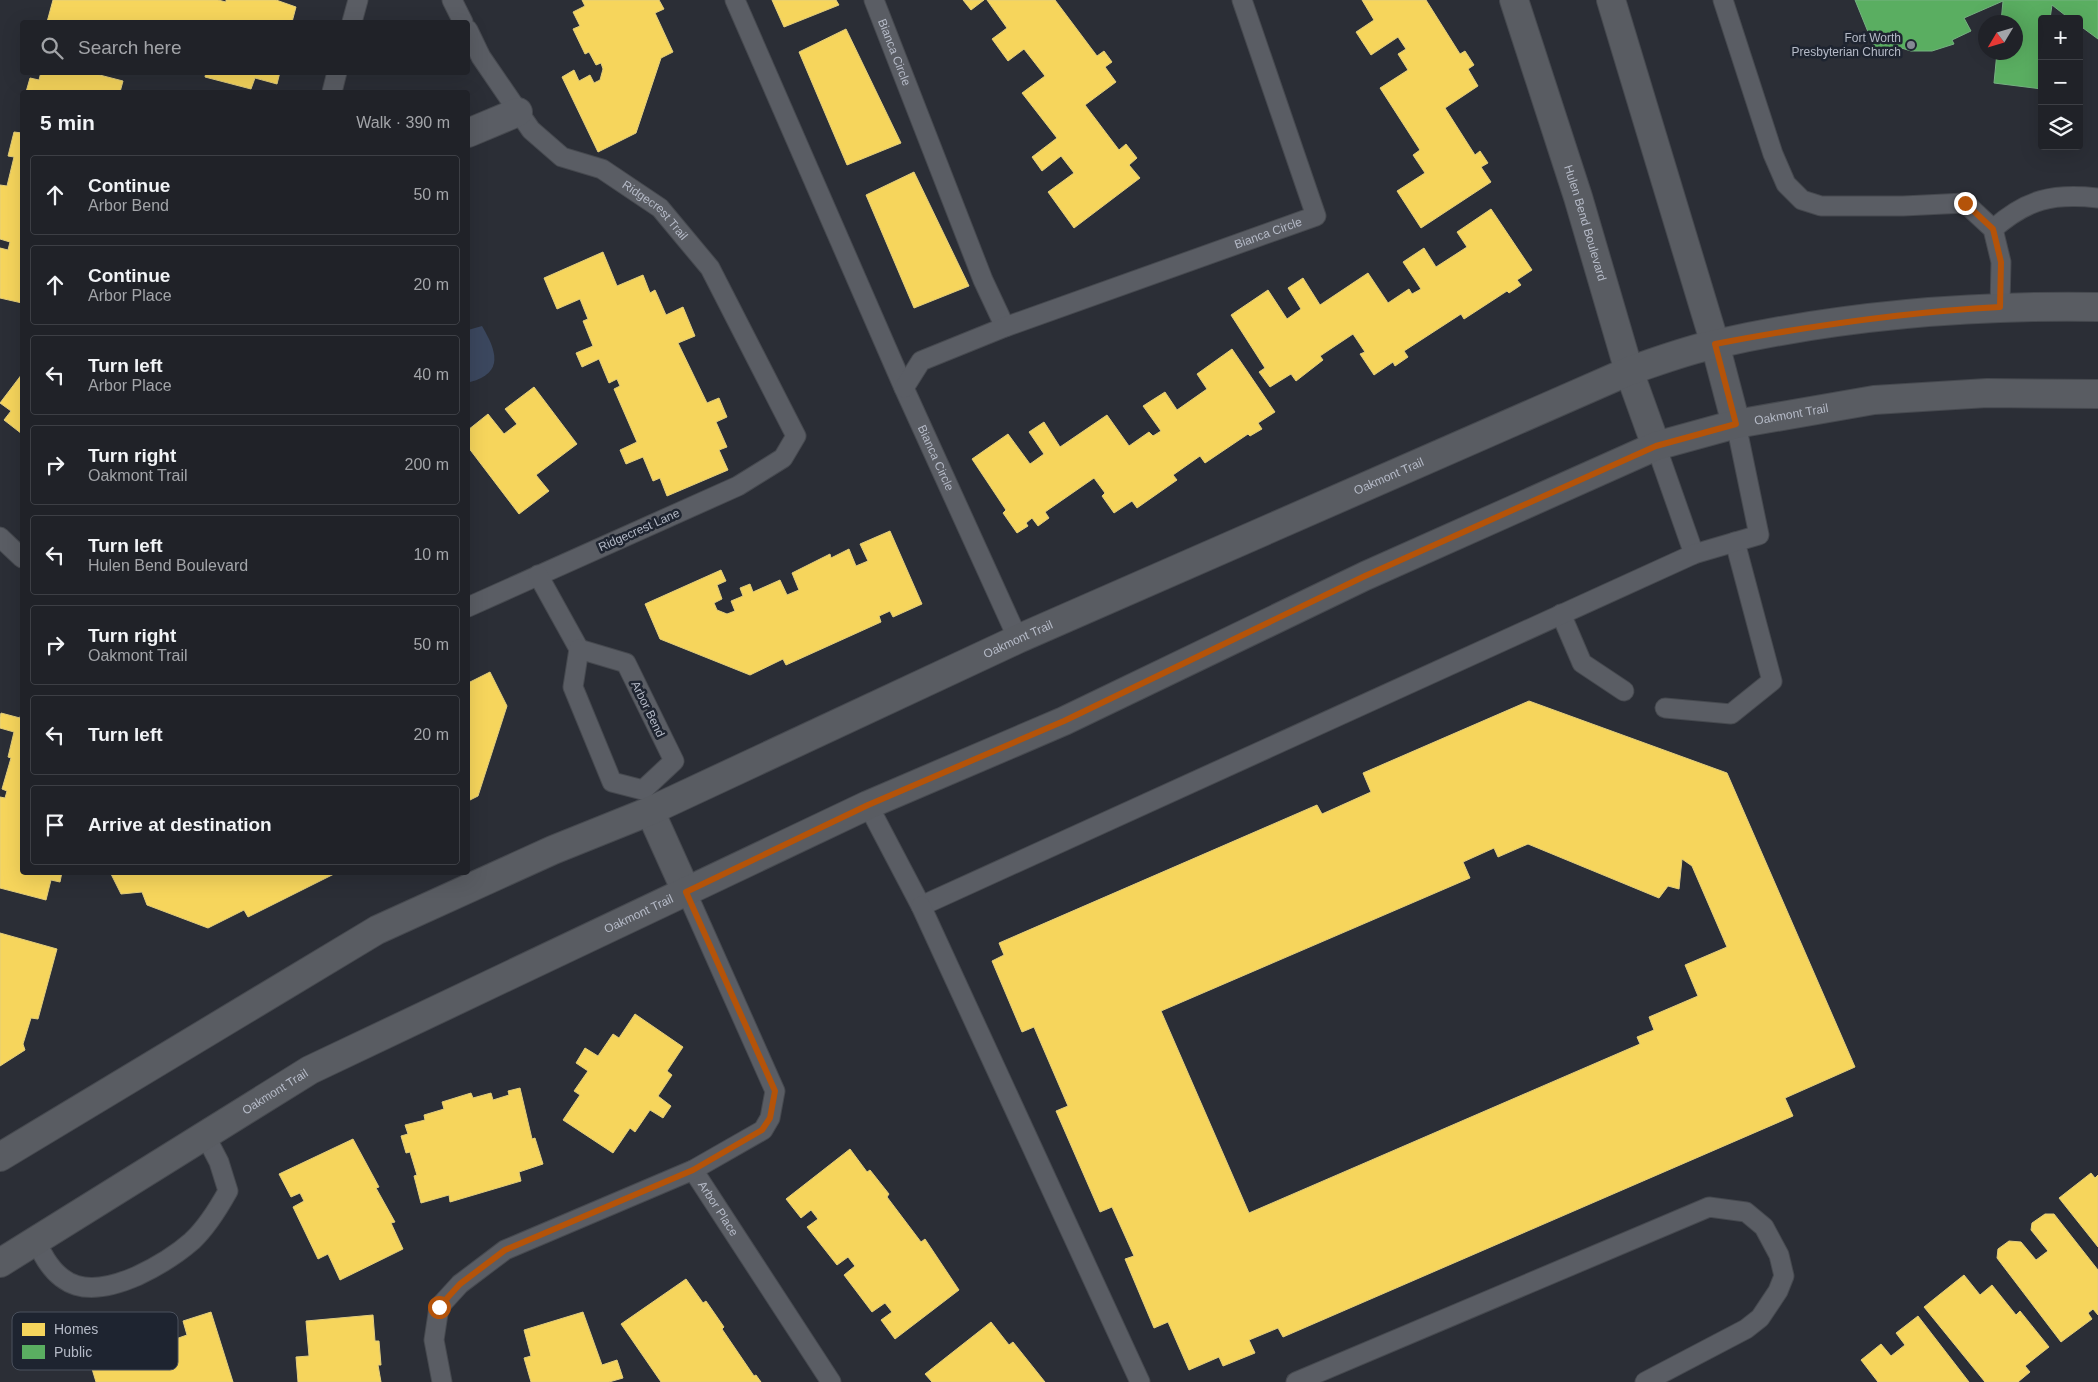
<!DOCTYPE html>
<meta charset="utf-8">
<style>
:root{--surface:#202228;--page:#2d2f34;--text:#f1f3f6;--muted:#a2a4a8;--line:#3d3f45}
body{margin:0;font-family:Arial,sans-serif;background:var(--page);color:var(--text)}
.controls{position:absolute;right:15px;top:15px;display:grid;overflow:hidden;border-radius:5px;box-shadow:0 5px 20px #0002}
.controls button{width:45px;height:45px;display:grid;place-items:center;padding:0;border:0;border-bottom:1px solid var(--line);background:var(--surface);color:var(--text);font:25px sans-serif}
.compass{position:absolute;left:1978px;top:15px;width:45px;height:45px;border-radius:50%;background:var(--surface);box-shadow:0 5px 20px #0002;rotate:232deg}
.stop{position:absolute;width:15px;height:15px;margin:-11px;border:4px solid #b45309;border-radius:50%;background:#fff}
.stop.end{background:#b45309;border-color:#fff;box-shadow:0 1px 5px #0008}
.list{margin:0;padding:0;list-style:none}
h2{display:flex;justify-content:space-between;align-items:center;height:65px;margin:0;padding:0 20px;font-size:21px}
h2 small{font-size:16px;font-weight:400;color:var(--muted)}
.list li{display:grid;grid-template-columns:32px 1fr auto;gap:15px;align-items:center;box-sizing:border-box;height:80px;margin:0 10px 10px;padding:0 10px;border:1px solid var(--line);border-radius:5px}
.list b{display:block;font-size:19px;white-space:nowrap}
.list p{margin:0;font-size:16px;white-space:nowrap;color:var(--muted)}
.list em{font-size:16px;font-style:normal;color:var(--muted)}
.icon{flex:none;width:28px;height:28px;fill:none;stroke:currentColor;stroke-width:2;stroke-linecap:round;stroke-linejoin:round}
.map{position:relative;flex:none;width:2098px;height:1382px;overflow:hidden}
.search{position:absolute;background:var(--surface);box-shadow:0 5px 20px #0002;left:20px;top:20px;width:450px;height:55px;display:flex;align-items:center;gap:12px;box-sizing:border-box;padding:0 18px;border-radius:5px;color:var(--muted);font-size:19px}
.panel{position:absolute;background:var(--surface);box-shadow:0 5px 20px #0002;left:20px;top:90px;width:450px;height:785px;border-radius:5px}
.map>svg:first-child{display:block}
.water{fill:#3b475e}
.homes{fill:#f6d55c;stroke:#e2cd7c;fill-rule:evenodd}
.public{fill:#5aae61;stroke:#75b280}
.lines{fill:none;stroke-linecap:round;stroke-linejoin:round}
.lane-casing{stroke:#46494f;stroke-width:21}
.street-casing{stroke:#46494f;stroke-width:30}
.secondary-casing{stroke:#46494f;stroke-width:30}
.lane{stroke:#5a5d64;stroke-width:19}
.street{stroke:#5a5d64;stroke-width:28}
.secondary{stroke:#595c62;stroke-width:28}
.route{stroke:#b45309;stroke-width:6}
.poi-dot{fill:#858994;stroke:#1e2430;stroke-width:2}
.labels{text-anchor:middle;stroke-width:5;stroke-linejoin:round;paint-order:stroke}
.poi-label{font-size:12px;fill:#b5bac7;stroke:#1e2430;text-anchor:end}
.street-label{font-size:12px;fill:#b5bac7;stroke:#1e2430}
.key{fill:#1e2430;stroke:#4b515d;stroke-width:1}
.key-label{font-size:14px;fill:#b5bac7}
</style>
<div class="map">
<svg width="2098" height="1382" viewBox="0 0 2098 1382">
<rect width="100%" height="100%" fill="#2b2e36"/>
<path class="water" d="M482,326C496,350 505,373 470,382L468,378V330Z"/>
<path class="homes" d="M53,0H218L226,2V0H276L296,7L292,22H47Z
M582,0H659L664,9L655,13L673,52L661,58L636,133L598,152L562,77L574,70L579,81L590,75L594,83L600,80L603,69L601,63L596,65L589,52L585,54L573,29L580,26L573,12L585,6Z
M772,0H836L839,5L784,27Z
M963,0H984L971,10Z
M987,0H1055L1097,56L1104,51L1112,62L1105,67L1116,82L1085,105L1119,150L1126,144L1137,158L1129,165L1140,178L1074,228L1048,192L1074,173L1061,156L1042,171L1032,157L1057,138L1022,93L1045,76L1024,49L1008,61L992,39L1007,28Z
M1362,0H1426L1460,54L1465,51L1474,65L1468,69L1478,86L1445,108L1475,155L1480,151L1488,163L1481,167L1491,182L1421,228L1397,191L1425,173L1413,155L1420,150L1380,88L1408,70L1398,54L1406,49L1398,37L1371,55L1356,32L1374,20Z
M846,29L901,143L847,165L799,52Z
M41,72H88L123,81L120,92H26L30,78L39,80Z
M206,72H280L277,84L255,78L251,89L205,77Z
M14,132L22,133V303L0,298V248L8,250L10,242L0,239V185L7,186L14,157L8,156Z
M914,172L969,286L914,308L866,195Z
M1491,209L1532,270L1517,280L1521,285L1509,293L1507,291L1464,319L1461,314L1404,351L1408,357L1395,366L1393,362L1374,375L1360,354L1365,352L1353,334L1320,356L1323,360L1296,381L1291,374L1270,387L1259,372L1265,368L1231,315L1268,290L1287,319L1301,309L1288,288L1303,278L1320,305L1368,273L1388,303L1409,289L1412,294L1421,289L1403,262L1424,248L1436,267L1467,247L1457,232Z
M603,252L617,286L643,275L650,293L655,290L666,315L683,307L695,336L678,343L707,403L719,398L727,417L716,422L727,447L719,450L728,470L667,496L660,478L653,481L643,457L626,464L620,450L637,442L614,389L620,386L617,379L609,383L599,359L582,367L576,353L593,346L583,321L588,319L580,299L557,309L544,278Z
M1232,349L1275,412L1258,423L1262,429L1250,436L1248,434L1205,463L1200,456L1173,475L1177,480L1137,508L1132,501L1114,513L1102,496L1105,493L1094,478L1045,512L1049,518L1038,526L1032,518L1026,523L1028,526L1017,533L1003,513L1006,510L972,459L1008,434L1030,464L1044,454L1029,432L1044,422L1060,447L1107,415L1129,446L1149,432L1153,436L1161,431L1143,406L1165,392L1177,410L1207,389L1197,374Z
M22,374V434L4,420L11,411L0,403Z
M534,387L577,444L536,475L549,491L519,514L468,447V430L488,414L504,434L517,424L505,409Z
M890,531L922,604L893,617L890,611L879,616L881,622L786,665L783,659L750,675L660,639L645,604L721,570L726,581L717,585L722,599L714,603L717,610L727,614L735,611L731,601L743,596L740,588L750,584L753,592L780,580L787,595L799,590L792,573L830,554L831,558L849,549L856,566L868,561L860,544Z
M490,672L507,706L478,796L468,801V683Z
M1529,701L1727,773L1855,1067L1785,1098L1793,1116L1283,1337L1278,1328L1249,1340L1255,1353L1223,1366L1219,1357L1189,1370L1168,1322L1154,1328L1125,1259L1134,1256L1112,1207L1100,1212L1056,1111L1068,1106L1034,1027L1022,1032L992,961L1004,955L999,943L1317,805L1322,814L1371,792L1363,773ZM1528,844L1659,898L1668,886L1679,889L1682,859L1692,866L1727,947L1685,965L1698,996L1649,1017L1654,1030L1637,1037L1640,1044L1249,1213L1161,1011L1470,878L1463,862L1494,848L1498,857Z
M22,707V872H62L60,882L51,880L46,900L0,888V797L5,798L7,791L2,789L11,758L8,757L14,732L0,728V717L1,713L20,718Z
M110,872H338L248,917L244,910L208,928L147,905L142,892L121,894Z
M0,933L57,949L38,1019L31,1018L23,1044L25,1050L0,1066Z
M635,1014L683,1047L667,1071L672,1075L658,1096L671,1106L663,1118L650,1110L635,1132L630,1128L613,1153L563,1120L580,1095L574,1091L588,1071L576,1063L585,1048L598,1056L613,1034L619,1038Z
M520,1088L532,1139L535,1138L543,1164L519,1172L521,1181L450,1202L449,1195L421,1203L414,1176L417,1175L410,1152L406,1153L401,1136L408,1134L405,1125L425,1120L424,1115L444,1109L442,1102L471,1093L473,1098L491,1093L493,1100L509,1095L508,1091Z
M353,1139L379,1187L376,1188L395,1222L391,1223L403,1249L340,1280L328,1254L318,1259L293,1207L304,1201L300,1193L291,1197L279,1174Z
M850,1149L867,1172L870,1170L889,1194L887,1197L921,1242L925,1239L959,1290L895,1339L881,1320L892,1312L885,1303L872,1312L844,1275L855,1266L848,1257L837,1265L807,1227L818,1219L811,1210L801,1218L786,1199Z
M2091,1173L2095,1178L2098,1175V1247L2059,1198Z
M2045,1214H2054L2098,1270V1315L2093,1309L2088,1313L2092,1319L2061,1342L1997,1258L1998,1249L2009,1241L2021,1242L2036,1260L2048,1251L2031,1230L2032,1223Z
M1964,1275L1980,1295L1992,1285L2016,1315L2020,1311L2049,1347L2025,1366L2030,1372L2018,1382H1985L1924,1307Z
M686,1279L703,1303L706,1301L724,1327L722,1329L754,1376L756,1375L761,1382H661L621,1324Z
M211,1312L233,1382H96L86,1349L117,1339L122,1355L135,1351L130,1337L166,1326L170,1341L187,1335L183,1321Z
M583,1312L602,1365L617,1360L623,1378L609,1382H531L524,1358L531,1356L524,1330Z
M373,1315L375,1341H379L381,1365H378L381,1382H298L296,1357L309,1356L306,1321Z
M1918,1316L1969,1382H1878L1861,1360L1881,1344L1891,1356L1905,1345L1896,1333Z
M991,1322L1009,1345L1013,1342L1045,1382H932L925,1374Z"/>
<path class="public" d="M1855,0H2098V39L2079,25V19H2070L2052,5L2050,19H2042V89L1994,83L1997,52H2016V22H2001L2003,1L1964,18L1971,31L1952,40L1954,44L1932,51H1911L1895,46L1877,54Z"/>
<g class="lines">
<defs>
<g id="lane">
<path d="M452,0L463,22"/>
<path id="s1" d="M735,0L904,388L1018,639"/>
<path id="s2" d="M874,0L983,280L1005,327"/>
<path d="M1723,0L1773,154L1786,184L1802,200L1821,206H1903L1965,203L1993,229L2001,262L2000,307"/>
<path d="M352,22L358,0"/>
<path id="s3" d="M468,30L481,57L531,130L562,157L602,169L660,208L710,268L796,436L783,458L738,486L468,607"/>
<path d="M332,92L337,72"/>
<path d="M1993,229C2027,199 2053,193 2098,198"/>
<path id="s4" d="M904,388L921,361L1005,327L1316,216L1242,0"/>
<path d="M1656,446L1694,554"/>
<path d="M0,537L22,558"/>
<path d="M538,575L579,649"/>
<path d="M1561,614L1582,663L1624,691"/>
<path d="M579,649L626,663L674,761L643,790L612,782L573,687Z"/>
<path d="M1665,708L1731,714L1772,681L1735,542"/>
<path d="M868,805L921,906L1694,554L1759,535L1736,424"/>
<path d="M921,906L1140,1382"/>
<path id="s5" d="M693,1170L831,1382"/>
<path d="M36,1240C57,1292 89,1297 137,1276C158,1266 175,1256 192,1241C207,1227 218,1209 228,1191L219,1162L205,1135"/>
<path d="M442,1382L434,1340L439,1307L460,1284L505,1250L693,1170L763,1130L770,1118L775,1091L686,891"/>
<path d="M1296,1382L1709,1207L1746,1212L1764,1227L1779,1255L1784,1276L1778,1291L1760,1318L1746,1329L1645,1382"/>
</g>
<path id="street" d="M468,133L518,112"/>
<g id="secondary">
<path id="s6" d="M1514,0L1578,197L1629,371L1656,446"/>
<path d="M1611,0L1715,344L1736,424"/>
<path d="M650,811L686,891"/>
<path id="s7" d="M0,1157L377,930L553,850L650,811L1018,639L1629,371C1658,361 1687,350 1716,344C1840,316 1972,305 2098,307"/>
<path id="s8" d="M0,1263L310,1070L868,805L1064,721L1365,576L1656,446L1736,424L1874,400L1987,393L2098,394"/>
</g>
</defs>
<use href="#lane" class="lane-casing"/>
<use href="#street" class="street-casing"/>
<use href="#secondary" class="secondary-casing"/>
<use href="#lane" class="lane"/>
<use href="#street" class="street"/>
<use href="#secondary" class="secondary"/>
</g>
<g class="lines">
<path class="route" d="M439,1307L460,1284L505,1250L693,1170L762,1130L770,1118L775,1091L686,892L868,805L1064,721L1365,576L1656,446L1736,424L1715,344C1809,326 1905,312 2000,307L2001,262L1993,229L1965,203"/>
</g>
<circle class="poi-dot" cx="1911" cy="45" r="5"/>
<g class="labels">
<g class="poi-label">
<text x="1901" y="42">Fort Worth<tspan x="1901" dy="14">Presbyterian Church</tspan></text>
</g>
<g class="street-label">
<text dy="4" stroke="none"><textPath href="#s2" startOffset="56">Bianca Circle</textPath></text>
<text dy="4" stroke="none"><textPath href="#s3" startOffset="269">Ridgecrest Trail</textPath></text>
<text dy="4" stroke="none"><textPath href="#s6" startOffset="234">Hulen Bend Boulevard</textPath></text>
<text dy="4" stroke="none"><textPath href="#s4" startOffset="402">Bianca Circle</textPath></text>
<text dy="4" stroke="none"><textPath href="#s8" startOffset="1988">Oakmont Trail</textPath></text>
<text dy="4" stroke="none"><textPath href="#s1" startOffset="500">Bianca Circle</textPath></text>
<text dy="4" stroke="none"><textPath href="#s7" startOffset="1549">Oakmont Trail</textPath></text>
<text transform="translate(639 530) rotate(-24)" y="4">Ridgecrest Lane</text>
<text dy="4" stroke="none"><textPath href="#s7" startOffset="1144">Oakmont Trail</textPath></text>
<text transform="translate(648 709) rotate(64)" y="4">Arbor Bend</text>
<text dy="4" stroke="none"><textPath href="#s8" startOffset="729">Oakmont Trail</textPath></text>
<text dy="4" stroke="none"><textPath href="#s8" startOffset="324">Oakmont Trail</textPath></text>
<text dy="4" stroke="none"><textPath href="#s5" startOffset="46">Arbor Place</textPath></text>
</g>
</g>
<rect x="12" y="1312" width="166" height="58" rx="8" class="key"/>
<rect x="22" y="1323" width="23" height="13" fill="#f6d55c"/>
<rect x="22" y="1345" width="23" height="14" fill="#5aae61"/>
<g class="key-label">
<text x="54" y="1334">Homes</text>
<text x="54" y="1357">Public</text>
</g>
</svg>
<div class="controls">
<button>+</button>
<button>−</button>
<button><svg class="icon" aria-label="layers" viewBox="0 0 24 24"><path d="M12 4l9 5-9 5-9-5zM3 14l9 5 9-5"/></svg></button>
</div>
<svg class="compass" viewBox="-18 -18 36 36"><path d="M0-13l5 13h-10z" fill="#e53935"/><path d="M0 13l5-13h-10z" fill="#a2a4a8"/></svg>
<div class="stop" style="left:439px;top:1307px"></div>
<div class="stop end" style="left:1965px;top:203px"></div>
<div class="search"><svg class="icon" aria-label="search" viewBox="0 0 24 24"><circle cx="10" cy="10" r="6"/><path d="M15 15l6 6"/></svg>Search here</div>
<section class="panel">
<h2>5 min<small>Walk · 390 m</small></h2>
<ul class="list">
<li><svg class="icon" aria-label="ahead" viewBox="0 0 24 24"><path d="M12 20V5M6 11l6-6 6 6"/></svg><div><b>Continue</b><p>Arbor Bend</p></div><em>50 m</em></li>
<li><svg class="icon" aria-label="ahead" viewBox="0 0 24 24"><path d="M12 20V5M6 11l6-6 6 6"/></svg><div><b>Continue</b><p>Arbor Place</p></div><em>20 m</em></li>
<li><svg class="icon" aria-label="left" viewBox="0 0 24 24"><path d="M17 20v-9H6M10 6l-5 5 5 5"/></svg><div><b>Turn left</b><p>Arbor Place</p></div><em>40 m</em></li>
<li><svg class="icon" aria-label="right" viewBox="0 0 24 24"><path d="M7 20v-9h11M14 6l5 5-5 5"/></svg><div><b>Turn right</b><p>Oakmont Trail</p></div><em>200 m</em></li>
<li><svg class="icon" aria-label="left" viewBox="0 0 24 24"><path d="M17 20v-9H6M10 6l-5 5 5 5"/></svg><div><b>Turn left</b><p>Hulen Bend Boulevard</p></div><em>10 m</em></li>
<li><svg class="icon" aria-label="right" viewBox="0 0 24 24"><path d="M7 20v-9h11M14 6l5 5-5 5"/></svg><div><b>Turn right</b><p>Oakmont Trail</p></div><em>50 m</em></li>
<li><svg class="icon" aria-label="left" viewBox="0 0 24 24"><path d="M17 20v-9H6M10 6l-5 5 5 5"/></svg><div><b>Turn left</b></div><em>20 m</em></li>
<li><svg class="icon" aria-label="arrive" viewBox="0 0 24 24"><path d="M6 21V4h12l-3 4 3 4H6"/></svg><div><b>Arrive at destination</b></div></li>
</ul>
</section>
</div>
